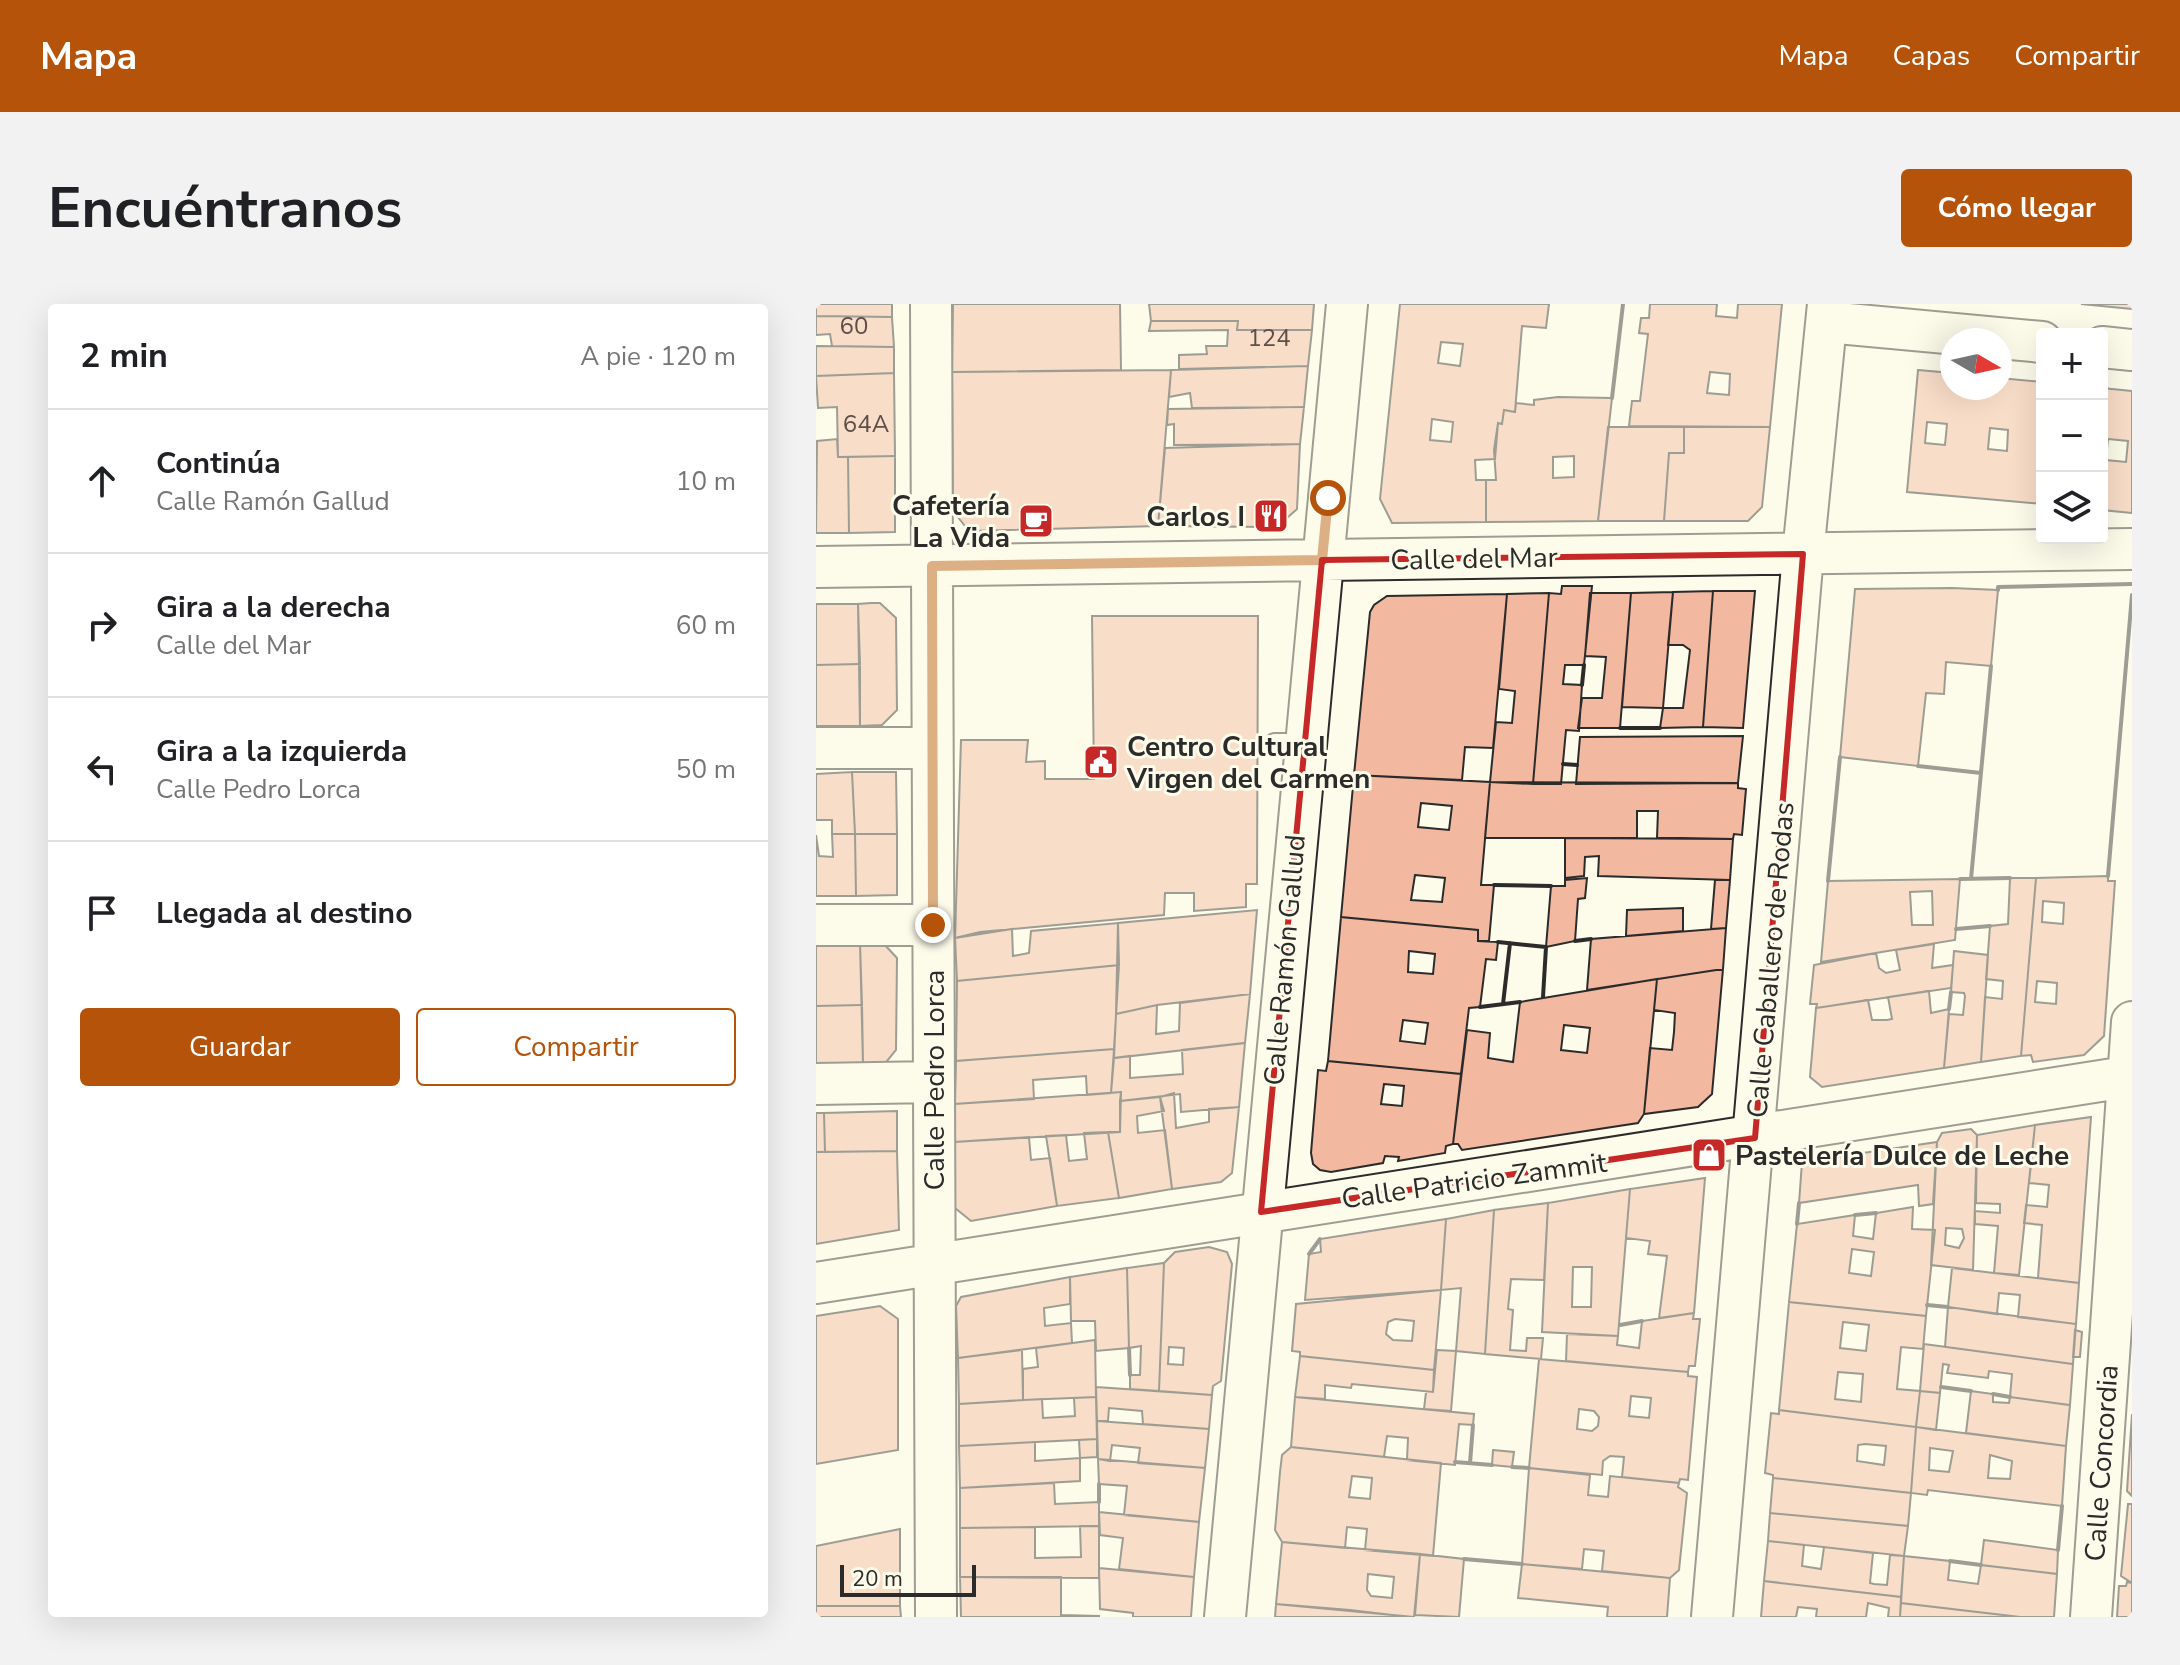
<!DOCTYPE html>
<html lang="es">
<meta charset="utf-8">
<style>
:root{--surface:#fff;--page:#f2f2f2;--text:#202124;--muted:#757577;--line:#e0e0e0;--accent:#b45309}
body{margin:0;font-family:"Nunito Sans",sans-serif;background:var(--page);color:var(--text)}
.controls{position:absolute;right:24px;top:24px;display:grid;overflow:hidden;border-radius:8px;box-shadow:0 8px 32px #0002}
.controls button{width:72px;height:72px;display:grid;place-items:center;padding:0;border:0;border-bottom:2px solid var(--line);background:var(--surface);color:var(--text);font:40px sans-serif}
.compass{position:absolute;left:1124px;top:24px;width:72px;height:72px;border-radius:50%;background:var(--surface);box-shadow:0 8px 32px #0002;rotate:99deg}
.scale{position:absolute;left:24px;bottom:20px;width:136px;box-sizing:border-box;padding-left:8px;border:4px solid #2b2b2b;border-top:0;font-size:22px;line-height:28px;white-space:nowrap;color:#2b2b2b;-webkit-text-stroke:6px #fdfbea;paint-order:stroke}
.stop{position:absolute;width:24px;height:24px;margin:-18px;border:6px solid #b45309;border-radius:50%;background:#fff}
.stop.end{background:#b45309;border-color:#fff;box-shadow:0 2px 8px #0008}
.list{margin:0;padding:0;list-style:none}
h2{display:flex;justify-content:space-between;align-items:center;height:104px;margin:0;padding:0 32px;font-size:34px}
h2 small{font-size:26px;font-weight:400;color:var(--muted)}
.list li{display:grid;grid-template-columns:52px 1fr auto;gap:24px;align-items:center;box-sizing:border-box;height:144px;padding:0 32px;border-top:2px solid var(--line)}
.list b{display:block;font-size:30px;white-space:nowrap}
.list p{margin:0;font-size:26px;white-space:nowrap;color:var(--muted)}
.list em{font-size:26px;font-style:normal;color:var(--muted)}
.actions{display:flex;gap:16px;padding:24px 32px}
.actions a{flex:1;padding:18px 0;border:2px solid var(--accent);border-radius:8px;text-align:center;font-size:28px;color:var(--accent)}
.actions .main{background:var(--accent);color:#fff}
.icon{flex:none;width:44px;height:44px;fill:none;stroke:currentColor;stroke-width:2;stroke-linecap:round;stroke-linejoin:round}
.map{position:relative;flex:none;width:1316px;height:1313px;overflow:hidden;border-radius:8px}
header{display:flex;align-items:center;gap:48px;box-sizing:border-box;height:112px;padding:0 40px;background:var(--accent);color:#fff}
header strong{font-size:38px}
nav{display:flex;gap:44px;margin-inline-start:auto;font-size:28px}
.intro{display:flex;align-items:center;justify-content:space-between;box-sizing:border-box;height:192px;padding:0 48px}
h1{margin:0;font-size:56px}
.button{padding:20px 36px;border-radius:8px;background:var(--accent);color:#fff;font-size:28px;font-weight:700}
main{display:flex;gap:48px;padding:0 48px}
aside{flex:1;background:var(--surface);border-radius:8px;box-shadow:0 8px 32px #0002}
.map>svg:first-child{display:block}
.building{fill:#f2b8a0;stroke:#2b2b2b;stroke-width:2;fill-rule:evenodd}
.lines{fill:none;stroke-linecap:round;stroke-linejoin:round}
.service-casing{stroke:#2b2b2b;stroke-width:24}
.minor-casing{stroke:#2b2b2b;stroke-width:44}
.service{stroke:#fdfbea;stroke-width:20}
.minor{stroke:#fdfbea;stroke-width:40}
.wall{stroke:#2b2b2b;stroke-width:4}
.route{stroke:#b45309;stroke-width:10}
.marked{fill:none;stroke:#c62828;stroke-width:6;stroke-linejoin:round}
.labels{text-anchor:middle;stroke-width:6;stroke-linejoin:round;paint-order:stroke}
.number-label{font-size:24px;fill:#5d4e48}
.poi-label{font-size:28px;font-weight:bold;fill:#2b2b2b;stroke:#fdfbea;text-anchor:end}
.street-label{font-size:28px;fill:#2b2b2b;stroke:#fdfbea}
</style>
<header>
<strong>Mapa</strong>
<nav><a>Mapa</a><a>Capas</a><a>Compartir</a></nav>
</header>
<div class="intro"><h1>Encuéntranos</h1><a class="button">Cómo llegar</a></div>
<main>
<aside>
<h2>2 min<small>A pie · 120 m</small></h2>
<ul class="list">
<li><svg class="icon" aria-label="ahead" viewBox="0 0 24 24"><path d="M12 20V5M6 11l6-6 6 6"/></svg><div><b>Continúa</b><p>Calle Ramón Gallud</p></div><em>10 m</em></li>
<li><svg class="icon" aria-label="right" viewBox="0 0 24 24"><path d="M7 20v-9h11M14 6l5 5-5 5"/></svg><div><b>Gira a la derecha</b><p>Calle del Mar</p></div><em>60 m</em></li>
<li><svg class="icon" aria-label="left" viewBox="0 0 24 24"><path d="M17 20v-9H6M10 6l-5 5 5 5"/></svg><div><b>Gira a la izquierda</b><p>Calle Pedro Lorca</p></div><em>50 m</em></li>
<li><svg class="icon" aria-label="arrive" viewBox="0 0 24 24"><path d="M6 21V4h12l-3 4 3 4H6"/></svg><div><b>Llegada al destino</b></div></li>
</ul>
<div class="actions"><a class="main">Guardar</a><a>Compartir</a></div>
</aside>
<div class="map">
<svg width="1316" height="1313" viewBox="0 0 1316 1313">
<rect width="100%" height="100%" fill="#fdfbea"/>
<path class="building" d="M0,0H76V13L0,12Z
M137,0H304L305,66L136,68Z
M333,0H498L496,26H421L422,17H335Z
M584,0H733L730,24L706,22L699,108L688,106L686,120L682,119L679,155L659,156L660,176H670V218L576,219L564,195ZM625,38L647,40L644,62L622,59ZM616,115L637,118L635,138L614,136Z
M834,0H901L900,12L921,14L922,0H966L954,123L813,122L816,97H824L832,30L823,29L825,14H833ZM894,68L914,70L913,91L891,89Z
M1265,0H1316V5Z
M0,12L76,13L78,43L16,42L14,30L0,31Z
M335,17H422L421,26H496L492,62L363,65V51L391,50L390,42H411L412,26L333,27Z
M0,42L78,43V69L0,72Z
M492,62L488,103L376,104L374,89L353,93L355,66Z
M355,66L342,222L153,227L137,207L136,68Z
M1102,66L1136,69V84H1184V74L1226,78V200L1091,188ZM1111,118L1131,120L1129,141L1109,139ZM1174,124L1192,126L1191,147L1172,145Z
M78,69L79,152L22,153L21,103L2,104L0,72Z
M1286,84L1316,87V209L1286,206ZM1292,135L1312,137L1310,158L1290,156Z
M742,93L796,94L782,217L670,218V176H680L678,146L682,119L686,120L688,106L699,108L700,99L718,101V96ZM758,152V173L737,174V153Z
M488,103L484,140L358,141V120L351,121L352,105Z
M792,123H868V149H853L848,217H782Z
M868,123H954L946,203L932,217H848L853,149H868Z
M21,135L22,153H32L33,229H0L1,137Z
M484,140L481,205L461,223L342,222L349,144Z
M79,152V228L33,229L32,153Z
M746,282H776L768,361H749L747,380L766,381L763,427L750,426L745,480H717L733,289L745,290Z
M1136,284L1182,286L1175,362L1130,358L1128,390L1110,389L1102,462L1024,453L1039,285Z
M897,287H939L927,424L887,423Z
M897,287L887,423L844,424L847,404H867L874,346L867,341H852L857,288Z
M857,288L847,404L806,403L815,289Z
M733,289L717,480L674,478L680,418L696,419L699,387L683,385L691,290Z
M774,289H815L804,424H762L766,394H786L790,353L769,352Z
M691,290L677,444L649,443L646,476L538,471L554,308L558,301L571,292Z
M55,299H64L80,314L81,406L66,421L44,422L42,300Z
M0,300H42L44,360L0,361Z
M276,312H442L441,580H430V603L378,607V589H349L348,611L164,628L139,634L145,436H212L210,458L229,457V475H278Z
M44,360V422H0V361Z
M927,432L922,479L760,480L764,433Z
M36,468L39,530H16V516H0V470Z
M36,468H80L81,530H39Z
M538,471L674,478L665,581H678L673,637H662V626L525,613ZM605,499L636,502L633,526L602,523ZM599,571L629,574L626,598L595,596Z
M674,478L922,479V484L930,485L926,531L918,530L917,535L841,534L842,507H821V534H669Z
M16,530H39L40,592H0V531L3,552L17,553Z
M39,530H81V591L40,592Z
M749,534L917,535L914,576L782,572L783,552L769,553L768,572L749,574Z
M1292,572V577H1299L1288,732L1268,751L1217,758L1215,751L1205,752L1220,574ZM1227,597L1248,599L1247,620L1226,618ZM1221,677L1241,679L1240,700L1219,698Z
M771,574L769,594L762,595L759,637L730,643L735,582H749V576Z
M1194,574H1220L1205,752L1165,758L1169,693L1186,695L1187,677L1170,675L1174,622L1192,620Z
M1144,575L1139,636L1005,658L1012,577ZM1116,587L1117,621H1096L1094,588Z
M899,576H914L910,624L895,625Z
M867,604V627L810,632L811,606Z
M441,606L434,690L341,701L300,710L302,619Z
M525,613L662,626V637L682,638L680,656L670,655L664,703L653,704L645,770L512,757ZM593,647L619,650L617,670L592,668ZM587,716L612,719L609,740L584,737Z
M302,619L303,661L141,677L139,634L196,625L197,652L213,649L215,627Z
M910,624L907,665L771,686L775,635Z
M66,638L81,654L80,746L67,762L47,760L44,639Z
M0,639H44L46,701L0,702Z
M1118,640L1116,664L1137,661L1135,684L1000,704L1001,700H994L998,661L1060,649L1063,664L1070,669L1084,666L1080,646Z
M1138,647L1172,651L1165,758L1128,764L1133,710L1147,711L1149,692L1148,689L1135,688Z
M303,661L298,745L140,757L141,677Z
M907,665L896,790L882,803L828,810L834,744L856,746L858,728L859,709L838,706L841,675Z
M841,675L828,810L822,819L646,846L642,840H637L651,726L674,729L672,754L697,758L704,698ZM748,721L774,724L771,749L745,746Z
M1113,687L1115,709L1133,705L1128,764L1006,783L994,773L1000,704L1052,696L1056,716H1071L1076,715L1072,693Z
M434,690L429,739L298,754L300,710L341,701L340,730L363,727L364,699Z
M46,701L47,760L0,762V702Z
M429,739L423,803L365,808L364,790L304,797L305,788L295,789L298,754L314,752V774L367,770L366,746Z
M298,745L295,789L271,791L270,772L217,776L218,795L139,800L140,757Z
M512,757L645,770L637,840L630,842L629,849L582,857L583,853L569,852L567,859L515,868L504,866L497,860L495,849L502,766L510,767ZM568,780L588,782L586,802L565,800Z
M305,788L304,828L139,838V800Z
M358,789L360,824L393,818V805L423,803L416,869L405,878L356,885L344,793Z
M344,793L348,807L321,812L322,829L349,826L356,885L303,894L292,828H304V797Z
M81,807V847L9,848L8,809Z
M0,809H8L9,848H0Z
M1275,813L1263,979L1222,974L1226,921L1208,919L1210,901L1231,903L1233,881L1213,879L1219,821Z
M1219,821L1203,971L1178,969L1182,922L1159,920V907L1184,909V900L1160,899L1161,831Z
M1155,825L1161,831L1157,966L1115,961L1121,838L1126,829ZM1130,924L1146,925L1148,934L1143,944L1129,941Z
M292,828L303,894L241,902L230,832L250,831L253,857L271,855L268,829Z
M213,833L215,856L234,854L241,902L155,917L139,904V838Z
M1121,838L1117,900L1103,902L1102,881L983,899L986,858Z
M81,847L83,926L0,940V848Z
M889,874L878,1009L843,1014L851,952L832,950L834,937L810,934L814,885Z
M814,885L802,1032L726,1028L732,899ZM757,963H776L775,1003H756Z
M732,899L728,976L695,975L692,1005L697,1006L694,1046L710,1047L711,1034H727L725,1055L669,1050L678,906Z
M1097,903L1096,925L1119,926L1110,1012L973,998L981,920L1039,911L1037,932L1057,935L1060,909ZM1036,945L1058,948L1055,972L1033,969Z
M678,906L669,1050L640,1047L645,984L625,986L630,915Z
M630,915L625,986L489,996L493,950L505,948L504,935Z
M393,943L411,948L416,960L405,1077L397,1082L396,1091L343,1087L348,959L359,948ZM353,1043L368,1044L367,1061L352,1060Z
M348,959L343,1087L314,1085V1071H324L325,1042L313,1044L311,964Z
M311,964L313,1044L280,1047L279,1017H255L254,973Z
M1136,964L1263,979L1260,1020L1202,1013L1204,991L1183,989L1181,1010L1132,1003Z
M254,973V1000L228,1004L229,1022L255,1019L256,1039L142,1054L140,1002L145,993Z
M625,986L618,1066L484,1052V1048L476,1047L480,1000ZM579,1015L598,1017L596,1037L577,1036L570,1030L572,1018Z
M973,998L1110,1012L1107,1045L1085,1043L1081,1085L1104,1087L1100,1123L963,1106ZM1027,1018L1053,1021L1050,1047L1024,1044ZM1022,1068L1047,1070L1045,1098L1019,1095Z
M64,1002L82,1015V1146L0,1160V1012Z
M1132,1003L1260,1020L1257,1060L1129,1043Z
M878,1009L877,1015H884L879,1062H873L872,1068L750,1057L751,1030L802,1032L801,1041L823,1044L826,1017Z
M1259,1026L1266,1028L1264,1053H1257Z
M279,1036L280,1093L207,1096V1065L222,1063L220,1044Z
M1108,1040L1257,1060L1254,1101L1194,1093L1196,1070L1173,1067L1172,1074L1131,1069L1133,1061L1127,1060L1124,1089L1104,1087Z
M206,1046L207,1096L143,1100L142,1054Z
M621,1046L640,1047L635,1107L608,1105L610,1088H617Z
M484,1052L618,1066L617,1088L536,1080L535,1084L509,1081V1095L479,1093Z
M723,1055L872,1068V1072L881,1073L872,1176L864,1175L863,1179L806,1173L808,1153L794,1152L787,1157L786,1171L713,1164ZM815,1092L835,1094L833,1114L813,1112ZM763,1105L778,1107L783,1113L782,1122L776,1127L761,1125Z
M280,1083L396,1091L393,1125L327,1120L326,1107L293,1104L292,1117H281Z
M1104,1087L1124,1089L1120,1126L1100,1123Z
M1155,1087L1177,1090V1098L1193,1099L1194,1093L1254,1101L1250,1142L1150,1129Z
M280,1093L281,1135L143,1142V1100L226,1095L227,1114L259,1112L258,1094Z
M479,1093L658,1110L657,1121L643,1120L639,1161L591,1156L592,1134L571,1132L568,1153L475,1143Z
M963,1106L1100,1123L1095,1189L957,1174V1171L949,1169L955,1109L963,1110ZM1049,1140L1070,1142L1068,1161L1041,1157L1042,1141Z
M1316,1110V1192L1311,1187Z
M281,1117L393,1125L389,1164L322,1159L324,1144L296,1141L294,1157L282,1155Z
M1100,1123L1250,1142L1246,1202L1112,1186L1111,1191L1095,1189ZM1114,1144L1137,1147L1133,1168L1113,1166ZM1174,1151L1196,1157L1194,1175L1172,1174Z
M281,1135V1153L264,1154L263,1136Z
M219,1138V1157L264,1154V1177L144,1184L143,1142Z
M475,1143L625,1159L617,1252L549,1246L551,1225L531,1223L529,1244L466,1238L459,1226L464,1168L466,1151ZM536,1172L556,1174L554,1195L533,1193Z
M677,1146L698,1148L696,1163L676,1161Z
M282,1155L389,1164L383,1218L308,1211L311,1182L283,1180Z
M713,1164L774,1171L772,1191L792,1193L794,1172L863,1179L862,1183L871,1189L863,1266L854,1274L786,1267L788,1247L768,1245L766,1265L706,1260Z
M957,1174L1095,1189L1092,1222L954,1209Z
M238,1179L239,1200L283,1198V1222L144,1224V1184Z
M1312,1200H1316V1279L1305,1272Z
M283,1208L383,1218L378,1273L303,1265L307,1234L284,1231Z
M954,1209L1092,1222L1088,1252L952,1237Z
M264,1222H283V1274L144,1273V1224L219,1223V1254L265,1253Z
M84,1225V1302H0V1242Z
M1168,1236L1242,1246L1241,1270L1165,1261Z
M952,1237L988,1241L986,1262L1005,1265L1008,1243L1057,1249L1054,1279L1058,1280L1071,1281L1074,1251L1088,1252L1085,1293L948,1277Z
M466,1238L604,1250L598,1313L460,1300ZM552,1270L578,1273L576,1294L555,1292L551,1286Z
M604,1250L648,1255L643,1313L599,1311Z
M1088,1252L1134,1257L1132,1276L1162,1280L1165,1261L1241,1270L1238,1313H1204L1085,1299Z
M706,1260L854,1274L851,1313H791L792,1303L702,1294Z
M283,1264L378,1273L375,1313H317V1309L284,1305Z
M144,1273H245V1313H145Z
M948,1277L1085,1293L1084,1313H1072L1073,1304L1052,1299L1050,1313H1000L1001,1305L982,1303L980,1313H945Z
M1311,1278L1316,1279V1313H1301L1303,1282H1310Z
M1085,1299L1204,1313H1084Z
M460,1300L534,1306L593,1313H459Z
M0,1302H84L85,1313H0Z
M245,1311L283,1312V1313H245Z"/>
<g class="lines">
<defs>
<path id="service" d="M459,440H473"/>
<path id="minor" d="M115,0L120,1313
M1011,18L1226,38
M1286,43L1316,46
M0,263L1316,245
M0,444H116
M0,621H117
M0,780L118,778
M0,979L1316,772
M409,1313L531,0
M896,1313L987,250L1012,0
M1275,1313L1316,718"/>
</defs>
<use href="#service" class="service-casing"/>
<use href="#minor" class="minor-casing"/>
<use href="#service" class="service"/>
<use href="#minor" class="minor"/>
<path class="wall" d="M796,94L807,0
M1182,286V283L1316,280
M766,381L768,361
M804,424H844
M747,460L761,461
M1102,462L1165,469
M1292,572L1316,291
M1144,575L1194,574
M1155,575L1175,362
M1012,577L1024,453
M678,581L735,582
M1140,625L1174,622
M759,637L775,635
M682,638L730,643L727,693
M687,700L694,639
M664,703L704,698
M1133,705L1135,688
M1039,911L1060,909
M981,920L983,899
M493,950L504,935
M1111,1001L1132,1003
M804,1021L826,1017
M313,1044L314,1071
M1125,1083L1155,1087
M1177,1090L1194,1093
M639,1158L676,1161
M654,1159L657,1121
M696,1163L713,1164
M283,1180V1198
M1242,1246L1246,1202
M648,1255L706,1260
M1134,1257L1165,1261"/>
</g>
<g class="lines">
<path class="route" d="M117,621L116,262L506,256L512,194"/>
</g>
<path d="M0 0H1316V1313H0ZM987,250L939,834L445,908L506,256Z" fill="#fdfbea" fill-opacity=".55" fill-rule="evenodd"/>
<path class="marked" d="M987,250L939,834L445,908L506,256Z"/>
<defs>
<symbol id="restaurant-square" viewBox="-11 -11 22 22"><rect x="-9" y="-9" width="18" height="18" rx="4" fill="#c62828" stroke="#fdfbea"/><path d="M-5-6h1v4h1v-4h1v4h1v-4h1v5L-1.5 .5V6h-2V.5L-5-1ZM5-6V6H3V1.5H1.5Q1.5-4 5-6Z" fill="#fff"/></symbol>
<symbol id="cafe-square" viewBox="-11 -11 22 22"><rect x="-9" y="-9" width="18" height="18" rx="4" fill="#c62828" stroke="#fdfbea"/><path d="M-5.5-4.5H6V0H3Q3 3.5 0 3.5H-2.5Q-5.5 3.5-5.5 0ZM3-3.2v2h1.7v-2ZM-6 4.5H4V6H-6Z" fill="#fff"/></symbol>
<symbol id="civic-square" viewBox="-11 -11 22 22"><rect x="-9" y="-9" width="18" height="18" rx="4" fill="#c62828" stroke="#fdfbea"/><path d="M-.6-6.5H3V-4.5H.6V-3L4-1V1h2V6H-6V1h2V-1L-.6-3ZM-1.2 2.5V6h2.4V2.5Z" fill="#fff"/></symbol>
<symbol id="shop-square" viewBox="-11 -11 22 22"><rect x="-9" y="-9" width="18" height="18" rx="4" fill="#c62828" stroke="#fdfbea"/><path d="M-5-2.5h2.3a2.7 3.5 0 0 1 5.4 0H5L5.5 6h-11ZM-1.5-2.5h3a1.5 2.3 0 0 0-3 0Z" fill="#fff"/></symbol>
</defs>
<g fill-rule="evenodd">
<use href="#restaurant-square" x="435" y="192" width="40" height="40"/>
<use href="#cafe-square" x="200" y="197" width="40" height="40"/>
<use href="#civic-square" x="265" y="438" width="40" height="40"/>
<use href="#shop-square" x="873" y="831" width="40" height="40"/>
</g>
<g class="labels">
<g class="number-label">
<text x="38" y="30">60</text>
<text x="453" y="42">124</text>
<text x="50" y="128">64A</text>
</g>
<g class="poi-label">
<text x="194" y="211">Cafetería<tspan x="194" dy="32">La Vida</tspan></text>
<text x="429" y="222">Carlos I</text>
<text x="311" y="452" text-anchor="start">Centro Cultural<tspan x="311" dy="32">Virgen del Carmen</tspan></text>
<text x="919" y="861" text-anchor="start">Pastelería Dulce de Leche</text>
</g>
<g class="street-label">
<text transform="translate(658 254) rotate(-1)" y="10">Calle del Mar</text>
<text transform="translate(468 656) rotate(-85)" y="10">Calle Ramón Gallud</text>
<text transform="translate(954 656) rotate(-85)" y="10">Calle Caballero de Rodas</text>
<text transform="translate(118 776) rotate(-90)" y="10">Calle Pedro Lorca</text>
<text transform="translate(658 876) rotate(-8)" y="10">Calle Patricio Zammit</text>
<text transform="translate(1285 1159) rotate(-86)" y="10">Calle Concordia</text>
</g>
</g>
</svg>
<div class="controls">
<button>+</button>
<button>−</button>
<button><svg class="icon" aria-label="layers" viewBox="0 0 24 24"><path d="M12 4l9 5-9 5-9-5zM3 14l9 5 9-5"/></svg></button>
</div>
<svg class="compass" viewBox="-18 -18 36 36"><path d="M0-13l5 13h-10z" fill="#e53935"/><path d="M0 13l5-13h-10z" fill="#757577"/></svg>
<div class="scale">20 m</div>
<div class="stop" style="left:512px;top:194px"></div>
<div class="stop end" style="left:117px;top:621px"></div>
</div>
</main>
